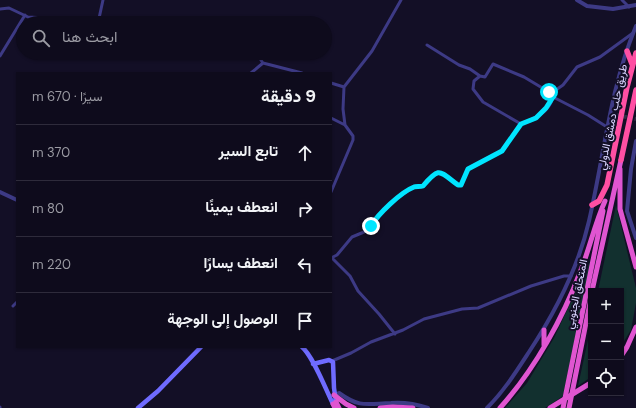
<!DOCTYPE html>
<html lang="ar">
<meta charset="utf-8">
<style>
:root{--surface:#0e0b1c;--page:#171425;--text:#f1f3f6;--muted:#9b9ba3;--line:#2e2b3b}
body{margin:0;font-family:"DM Sans",Vazirmatn,sans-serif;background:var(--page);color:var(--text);direction:rtl}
.controls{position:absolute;right:12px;bottom:12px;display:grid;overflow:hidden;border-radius:0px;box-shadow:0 1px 3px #0004}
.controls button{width:36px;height:36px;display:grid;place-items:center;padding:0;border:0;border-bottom:1px solid var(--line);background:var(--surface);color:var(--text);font:20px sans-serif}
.stop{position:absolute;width:12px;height:12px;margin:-9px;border:3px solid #00e5ff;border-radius:50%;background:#fff}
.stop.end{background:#00e5ff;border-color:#fff;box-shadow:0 1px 4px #0008}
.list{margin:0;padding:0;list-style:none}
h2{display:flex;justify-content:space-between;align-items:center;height:52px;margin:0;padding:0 16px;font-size:17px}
h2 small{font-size:13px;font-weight:400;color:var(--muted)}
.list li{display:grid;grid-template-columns:26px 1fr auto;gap:12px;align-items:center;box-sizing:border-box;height:56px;padding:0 16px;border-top:1px solid var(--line)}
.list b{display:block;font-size:15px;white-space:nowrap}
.list em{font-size:13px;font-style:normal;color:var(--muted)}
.icon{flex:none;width:22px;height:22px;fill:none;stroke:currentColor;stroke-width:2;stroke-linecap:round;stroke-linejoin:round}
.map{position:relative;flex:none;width:636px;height:408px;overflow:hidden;direction:ltr}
.search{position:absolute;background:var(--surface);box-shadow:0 1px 3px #0004;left:16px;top:16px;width:316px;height:44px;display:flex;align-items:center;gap:10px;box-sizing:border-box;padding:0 14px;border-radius:22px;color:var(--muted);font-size:15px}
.panel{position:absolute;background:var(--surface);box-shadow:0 1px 3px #0004;left:16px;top:72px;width:316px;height:276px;border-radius:0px;direction:rtl}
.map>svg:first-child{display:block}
.green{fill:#12302f}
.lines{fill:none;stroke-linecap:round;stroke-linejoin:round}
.tertiary-tunnel{stroke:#312d47;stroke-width:4;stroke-dasharray:4 2;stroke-linecap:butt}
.minor{stroke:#3d3a85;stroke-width:3}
.tertiary{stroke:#3d3a85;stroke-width:4}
.secondary{stroke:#6f6bff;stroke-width:4.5}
.trunk{stroke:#e055d1;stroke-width:5}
.motorway{stroke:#ff4fa3;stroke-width:5.5}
.trunk-bridge{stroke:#e055d1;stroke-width:5}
.route{stroke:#00e5ff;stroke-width:5}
.labels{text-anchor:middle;stroke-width:4;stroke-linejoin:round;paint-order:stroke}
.street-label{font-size:11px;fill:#d9d4ff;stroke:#130f26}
</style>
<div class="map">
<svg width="636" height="408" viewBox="0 0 636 408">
<rect width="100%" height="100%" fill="#130f26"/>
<path class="green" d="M616,205L636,288V303L631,330L621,346V291H598Z
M592,257L563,396L545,408H505L527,383L554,338Z
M591,326V377L578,386Z"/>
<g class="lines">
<path class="tertiary-tunnel" d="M611,114L636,119"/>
<path class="minor" d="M622,0L629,7
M0,9L9,8L28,17L64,19L81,23
M98,23L103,0
M98,23L111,20L118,23
M427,45L459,65L470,69L480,76L485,77L493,64L524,77L549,92H553
M256,53L263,63L302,73
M0,56L25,15
M251,73L263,63
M480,76L474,81L473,89L483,102L521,124C535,119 554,109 553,92L563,85L577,67L600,57L633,33
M331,83L344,87
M553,97L588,115L607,127
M331,118L345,125
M331,192L353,140V136L345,125L343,109L344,87L372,51L401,0
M331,258L337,255L352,237L364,232L371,226L376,218L397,198L414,187L423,186C440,166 439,171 458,185H461L468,169L502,151L521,124
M332,258L350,276L358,291L379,314L395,334
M13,306L17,302
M332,361L351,353L371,342L403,330L424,319L462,309L478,308L531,286L564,276H571
M0,407V408"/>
<path class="tertiary" d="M577,0L587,6L613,9L636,5
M636,141L631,169L627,211L636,238
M0,192L17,200
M334,395L339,393C360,408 366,404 391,403C404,402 416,404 428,408
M487,408C504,391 516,372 529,352C556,311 578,269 589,221C604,156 610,88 636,26"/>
<path class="secondary" d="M302,347C313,356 326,390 333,404
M313,364L329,360L333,362L334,388L336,402
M138,408L158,391L201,347"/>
<path class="trunk" d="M620,169V209L636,267
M592,291L621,160
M544,330V345
M621,356L627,347L636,327
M334,395L346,404L354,408
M336,402L339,408
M333,404L335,408
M380,408L393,407L413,408
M500,408C535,369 563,318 581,270C590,247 595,223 605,201
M563,408L603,211
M569,408L591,298"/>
<path class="motorway" d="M627,51L632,64
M621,160L636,90
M592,205L599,201L607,185L627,87L636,53"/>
<path class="trunk-bridge" d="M550,408L589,384"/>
</g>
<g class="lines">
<path class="route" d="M371,226C378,214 401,192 414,187C416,186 420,187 423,186C440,166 439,171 458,185H461L468,169L502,151L521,124L536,118L546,108L553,97V92H549"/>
</g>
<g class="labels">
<g class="street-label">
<text transform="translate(612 117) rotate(-78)" y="4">طريق حلب دمشق الدولي</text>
<text transform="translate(576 294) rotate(-78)" y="4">المتحلق الجنوبي</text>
</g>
</g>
</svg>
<div class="controls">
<button>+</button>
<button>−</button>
<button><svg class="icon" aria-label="locate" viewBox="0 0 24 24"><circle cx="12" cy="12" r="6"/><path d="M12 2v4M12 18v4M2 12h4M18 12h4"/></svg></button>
</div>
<div class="stop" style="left:549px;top:92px"></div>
<div class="stop end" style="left:371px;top:226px"></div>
<div class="search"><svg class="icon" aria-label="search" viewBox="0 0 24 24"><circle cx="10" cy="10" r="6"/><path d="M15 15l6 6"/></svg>ابحث هنا</div>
<section class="panel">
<h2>9 دقيقة<small>سيرًا · 670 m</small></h2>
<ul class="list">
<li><svg class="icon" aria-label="ahead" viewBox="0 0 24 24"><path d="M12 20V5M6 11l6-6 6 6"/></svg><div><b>تابع السير</b></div><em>370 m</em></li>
<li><svg class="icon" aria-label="right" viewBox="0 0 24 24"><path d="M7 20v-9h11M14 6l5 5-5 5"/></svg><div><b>انعطف يمينًا</b></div><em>80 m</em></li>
<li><svg class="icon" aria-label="left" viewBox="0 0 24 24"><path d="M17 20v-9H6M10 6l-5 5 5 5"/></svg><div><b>انعطف يسارًا</b></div><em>220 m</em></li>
<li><svg class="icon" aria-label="arrive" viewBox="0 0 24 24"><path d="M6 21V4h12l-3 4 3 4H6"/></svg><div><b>الوصول إلى الوجهة</b></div></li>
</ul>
</section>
</div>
